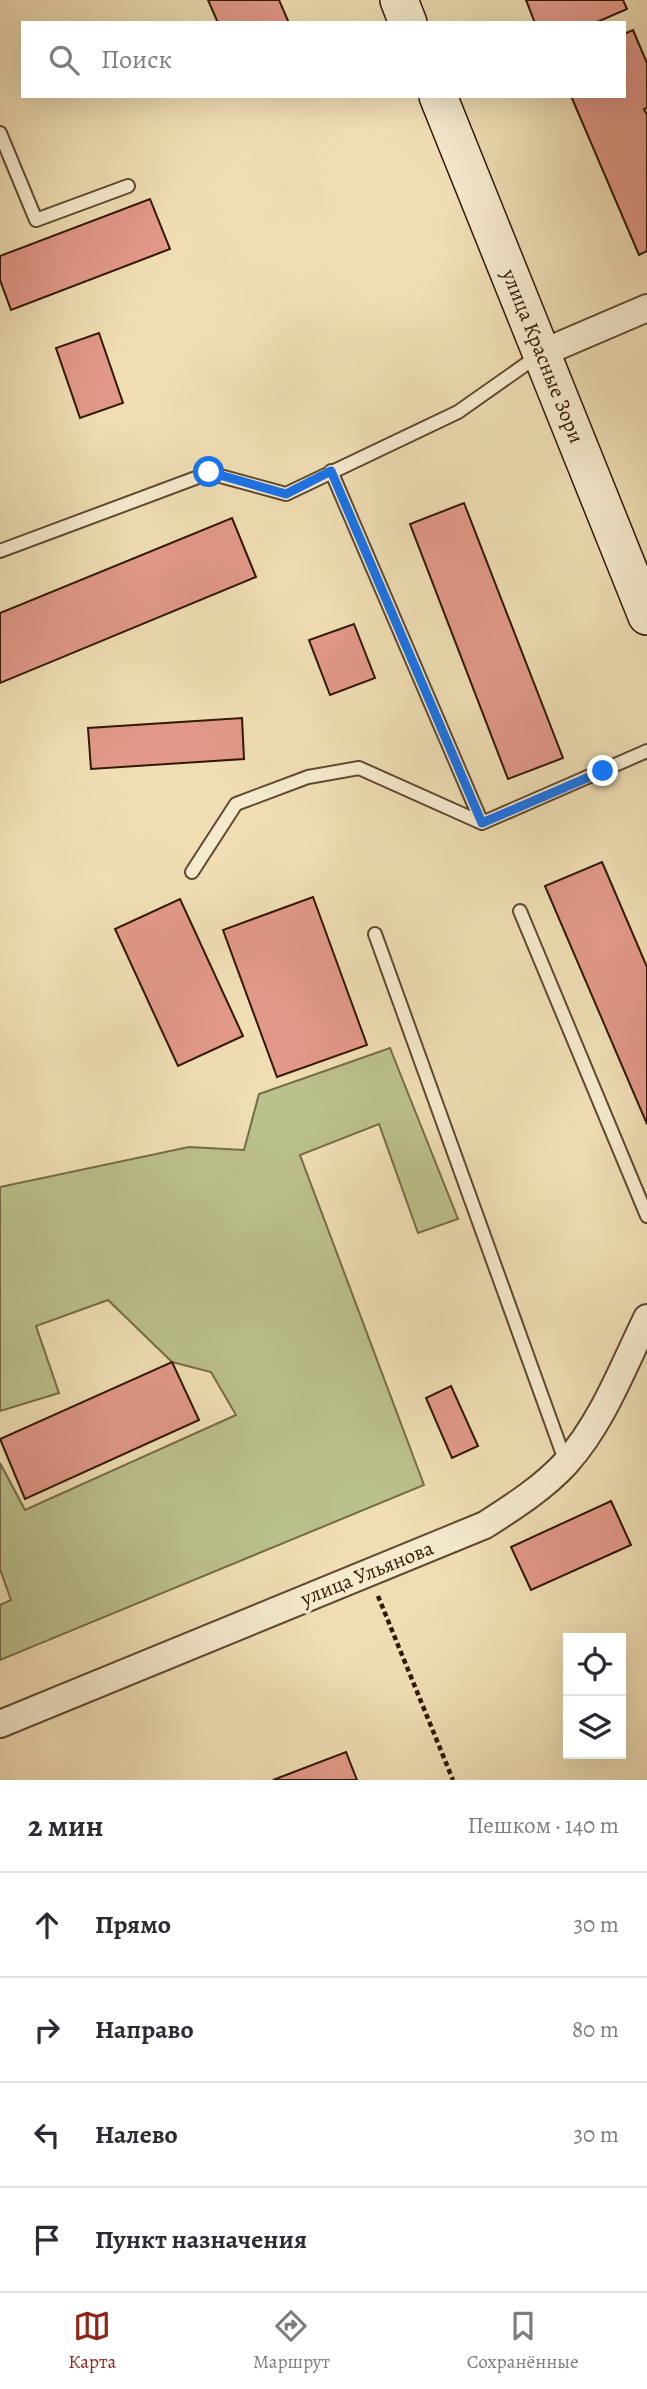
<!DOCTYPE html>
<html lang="ru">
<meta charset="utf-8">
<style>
:root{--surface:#fff;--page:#f7f7f7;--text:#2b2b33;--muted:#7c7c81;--line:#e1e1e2;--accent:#8f2418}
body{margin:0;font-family:Alegreya,serif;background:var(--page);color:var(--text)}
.controls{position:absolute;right:21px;bottom:21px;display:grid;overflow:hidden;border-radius:0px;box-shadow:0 7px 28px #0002}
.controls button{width:63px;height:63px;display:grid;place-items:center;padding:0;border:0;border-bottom:2px solid var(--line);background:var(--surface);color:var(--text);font:35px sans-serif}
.stop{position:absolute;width:21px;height:21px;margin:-16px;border:5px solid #1a73e8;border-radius:50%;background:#fff}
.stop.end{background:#1a73e8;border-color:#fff;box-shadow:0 2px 7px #0008}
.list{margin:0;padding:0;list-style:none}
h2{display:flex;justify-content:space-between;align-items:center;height:91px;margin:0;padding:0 28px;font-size:30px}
h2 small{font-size:23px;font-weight:400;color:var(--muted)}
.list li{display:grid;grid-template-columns:46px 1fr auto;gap:21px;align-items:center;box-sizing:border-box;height:105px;padding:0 28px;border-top:2px solid var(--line)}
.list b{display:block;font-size:26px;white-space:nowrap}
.list em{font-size:23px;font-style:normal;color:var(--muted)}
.icon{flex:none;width:38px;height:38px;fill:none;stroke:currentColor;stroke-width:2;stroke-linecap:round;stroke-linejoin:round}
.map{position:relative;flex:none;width:647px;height:1780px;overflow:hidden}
.search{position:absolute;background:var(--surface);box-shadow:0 7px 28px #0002;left:21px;right:21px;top:21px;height:77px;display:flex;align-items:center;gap:18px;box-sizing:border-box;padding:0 24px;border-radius:0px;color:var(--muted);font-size:26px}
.sheet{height:511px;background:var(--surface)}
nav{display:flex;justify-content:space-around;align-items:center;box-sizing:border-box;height:98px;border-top:2px solid var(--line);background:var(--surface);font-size:19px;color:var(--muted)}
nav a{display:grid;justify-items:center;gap:4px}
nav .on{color:var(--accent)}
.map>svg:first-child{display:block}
.green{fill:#bbc18c;stroke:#766c48;stroke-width:2}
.building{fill:#e29989;stroke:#321703;stroke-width:2}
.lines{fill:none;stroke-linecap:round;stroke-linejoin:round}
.lane-casing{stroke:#61492f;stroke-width:16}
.street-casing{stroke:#61492f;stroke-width:30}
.secondary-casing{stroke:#321703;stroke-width:40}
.path{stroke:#321703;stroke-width:4.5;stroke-dasharray:5 3.5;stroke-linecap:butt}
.lane{stroke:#f5eace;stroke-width:12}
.street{stroke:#f5eace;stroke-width:26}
.secondary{stroke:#f5eace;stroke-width:37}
.route{stroke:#1a73e8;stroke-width:9}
.labels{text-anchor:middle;stroke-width:7;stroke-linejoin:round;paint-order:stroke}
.street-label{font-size:21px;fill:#321703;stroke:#f5eace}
</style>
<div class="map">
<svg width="647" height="1780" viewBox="0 0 647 1780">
<rect width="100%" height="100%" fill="#efdeb4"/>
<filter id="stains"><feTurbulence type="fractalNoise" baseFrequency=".00286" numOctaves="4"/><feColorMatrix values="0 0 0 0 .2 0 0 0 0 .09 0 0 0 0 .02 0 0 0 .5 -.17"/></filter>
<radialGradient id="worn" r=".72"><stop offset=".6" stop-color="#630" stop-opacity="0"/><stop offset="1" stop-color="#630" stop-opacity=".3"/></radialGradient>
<path class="green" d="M390,1048L458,1219L418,1233L379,1124L300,1155L424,1485L0,1660V1605L11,1600L0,1569V1463L25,1510L236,1415L211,1372L172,1362L108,1300L36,1326L59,1393L0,1411V1187L189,1147L244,1150L259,1094Z"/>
<path class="building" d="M208,0H279L289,23H218Z
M526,0H623L627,9L595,23H535Z
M633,30L647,63V108L644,109L647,115V251L639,255L571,96H624V34Z
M150,199L170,249L11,310L0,280V256Z
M99,333L123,403L80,418L56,348Z
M464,503L563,758L508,779L410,524Z
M232,518L256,577L0,683V613Z
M354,624L375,678L330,695L309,640Z
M242,718L244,759L91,769L88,728Z
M602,862L647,967V1124L545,886Z
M313,897L367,1045L277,1077L223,930Z
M180,899L243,1036L178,1066L115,929Z
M172,1362L199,1420L25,1499L0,1439Z
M451,1386L478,1446L452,1458L426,1398Z
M611,1501L631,1545L531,1590L511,1547Z
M346,1752L357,1780H273Z"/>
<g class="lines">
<defs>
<path id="lane" d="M0,133L36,220L128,186
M331,471L482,823L647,751
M0,551L209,473L286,494L458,412L539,355
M192,872L236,804L308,777L359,768L482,823
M520,911L647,1216
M375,934L566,1463"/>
<path id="street" d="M542,353L647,308
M0,1724L485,1525C513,1507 543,1488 566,1463C602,1423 623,1367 647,1318"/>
<path id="secondary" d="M399,0L408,23
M438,96L647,616"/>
</defs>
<use href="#lane" class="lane-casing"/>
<use href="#street" class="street-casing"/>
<use href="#secondary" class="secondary-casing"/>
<path class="path" d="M378,1596L453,1780"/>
<use href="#lane" class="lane"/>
<use href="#street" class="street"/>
<use href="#secondary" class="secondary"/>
</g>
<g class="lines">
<path class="route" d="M209,472L286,494L331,471L482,823L603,771"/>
</g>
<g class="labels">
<g class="street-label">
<text transform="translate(543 356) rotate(68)" y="7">улица Красные Зори</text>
<text transform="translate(367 1573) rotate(-22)" y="7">улица Ульянова</text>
</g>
</g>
<rect width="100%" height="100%" filter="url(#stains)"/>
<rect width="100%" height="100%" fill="url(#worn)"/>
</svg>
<div class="controls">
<button><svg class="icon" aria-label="locate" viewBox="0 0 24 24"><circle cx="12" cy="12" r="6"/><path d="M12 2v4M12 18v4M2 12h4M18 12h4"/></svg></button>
<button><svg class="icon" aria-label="layers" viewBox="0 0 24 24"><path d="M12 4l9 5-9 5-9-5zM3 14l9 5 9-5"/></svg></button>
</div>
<div class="stop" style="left:209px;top:472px"></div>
<div class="stop end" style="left:603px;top:771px"></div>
<div class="search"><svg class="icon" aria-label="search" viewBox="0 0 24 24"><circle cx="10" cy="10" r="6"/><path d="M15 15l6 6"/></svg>Поиск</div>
</div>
<section class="sheet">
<h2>2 мин<small>Пешком · 140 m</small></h2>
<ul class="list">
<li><svg class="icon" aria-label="ahead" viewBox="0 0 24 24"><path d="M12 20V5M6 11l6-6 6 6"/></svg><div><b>Прямо</b></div><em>30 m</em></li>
<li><svg class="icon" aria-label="right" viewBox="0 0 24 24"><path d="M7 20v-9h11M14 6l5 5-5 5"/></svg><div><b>Направо</b></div><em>80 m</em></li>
<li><svg class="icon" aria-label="left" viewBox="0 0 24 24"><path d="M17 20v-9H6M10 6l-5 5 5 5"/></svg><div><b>Налево</b></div><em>30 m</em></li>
<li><svg class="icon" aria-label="arrive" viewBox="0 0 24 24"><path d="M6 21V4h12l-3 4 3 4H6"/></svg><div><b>Пункт назначения</b></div></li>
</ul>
</section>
<nav>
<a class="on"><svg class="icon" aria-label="map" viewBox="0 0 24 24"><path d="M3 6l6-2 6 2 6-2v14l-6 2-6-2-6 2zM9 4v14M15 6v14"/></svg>Карта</a>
<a><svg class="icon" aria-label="directions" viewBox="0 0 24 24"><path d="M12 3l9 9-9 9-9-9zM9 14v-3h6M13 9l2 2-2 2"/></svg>Маршрут</a>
<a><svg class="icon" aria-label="saved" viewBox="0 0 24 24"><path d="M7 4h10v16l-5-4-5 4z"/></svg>Сохранённые</a>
</nav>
